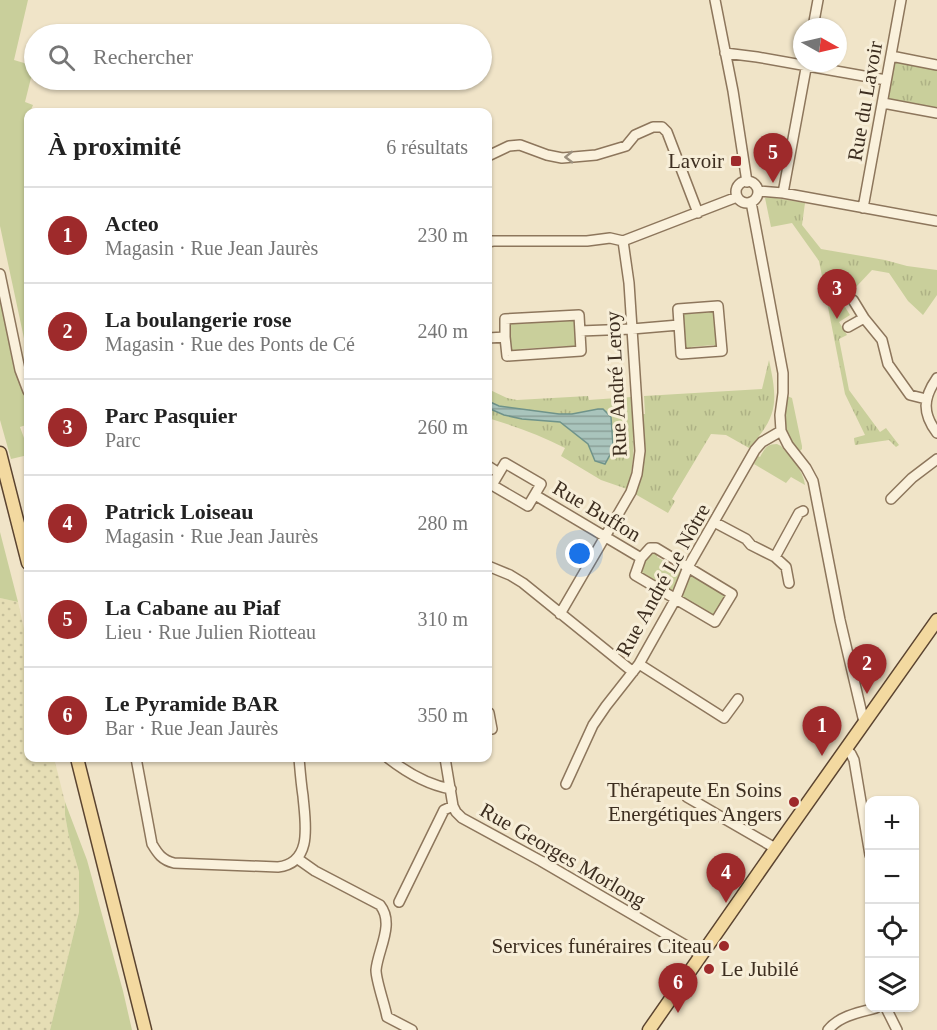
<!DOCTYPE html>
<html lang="fr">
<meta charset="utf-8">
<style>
:root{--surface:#fff;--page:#f2f2f2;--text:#222;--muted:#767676;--line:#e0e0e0;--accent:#9e2a2b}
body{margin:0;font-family:"Times New Roman",serif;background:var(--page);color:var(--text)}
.controls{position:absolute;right:18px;bottom:18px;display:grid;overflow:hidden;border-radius:12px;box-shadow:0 2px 4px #0004}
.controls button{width:54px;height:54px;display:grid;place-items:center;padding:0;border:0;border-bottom:2px solid var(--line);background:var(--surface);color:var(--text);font:30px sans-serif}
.compass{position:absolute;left:793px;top:18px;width:54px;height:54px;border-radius:50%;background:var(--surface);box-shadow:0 2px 4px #0004;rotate:98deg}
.you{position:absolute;left:580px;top:554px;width:21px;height:21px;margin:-15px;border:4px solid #fff;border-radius:50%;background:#1a73e8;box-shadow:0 0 0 9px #1a73e833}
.badge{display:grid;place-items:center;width:39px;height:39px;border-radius:50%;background:var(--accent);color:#fff;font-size:20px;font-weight:700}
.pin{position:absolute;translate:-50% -50px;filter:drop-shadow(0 2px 3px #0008)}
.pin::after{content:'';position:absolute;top:32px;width:21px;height:18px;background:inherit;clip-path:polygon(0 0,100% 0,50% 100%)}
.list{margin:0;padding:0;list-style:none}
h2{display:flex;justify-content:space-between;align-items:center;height:78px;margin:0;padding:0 24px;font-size:26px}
h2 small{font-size:20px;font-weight:400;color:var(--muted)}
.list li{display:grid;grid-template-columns:39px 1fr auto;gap:18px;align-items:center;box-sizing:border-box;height:96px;padding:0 24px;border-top:2px solid var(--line)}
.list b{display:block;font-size:22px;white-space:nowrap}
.list p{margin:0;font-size:20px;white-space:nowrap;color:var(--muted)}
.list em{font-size:20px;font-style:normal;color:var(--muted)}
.icon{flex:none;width:33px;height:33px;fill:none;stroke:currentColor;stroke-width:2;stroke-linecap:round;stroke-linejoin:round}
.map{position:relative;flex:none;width:937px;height:1030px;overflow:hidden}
.search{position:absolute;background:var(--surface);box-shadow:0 2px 4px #0004;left:24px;top:24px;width:468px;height:66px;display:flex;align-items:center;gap:15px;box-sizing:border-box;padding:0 21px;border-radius:33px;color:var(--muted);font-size:22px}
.panel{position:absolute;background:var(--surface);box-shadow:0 2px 4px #0004;left:24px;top:108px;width:468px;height:654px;border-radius:12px}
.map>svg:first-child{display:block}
.farmland{fill:url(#farmland-dots)}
.grass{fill:#c9cf9b}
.park{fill:url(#park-tufts)}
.water{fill:url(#water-rules);stroke:#6f938a;stroke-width:1.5}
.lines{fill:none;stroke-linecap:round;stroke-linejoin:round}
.minor-casing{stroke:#8d765c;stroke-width:12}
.major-casing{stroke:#5b4430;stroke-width:15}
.minor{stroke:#faf1dc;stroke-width:9}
.major{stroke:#f3d9a0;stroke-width:12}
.oneway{stroke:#9c907e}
.poi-dot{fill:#9e2a2b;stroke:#f7eed8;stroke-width:2}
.labels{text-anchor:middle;stroke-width:6;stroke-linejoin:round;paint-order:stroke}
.street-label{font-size:21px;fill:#3d2e20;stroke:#f7eed8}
.poi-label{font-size:21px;fill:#3d2e20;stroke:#f7eed8;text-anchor:end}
</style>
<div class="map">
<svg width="937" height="1030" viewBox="0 0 937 1030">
<defs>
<pattern id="farmland-dots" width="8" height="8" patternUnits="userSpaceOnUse" patternTransform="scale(1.5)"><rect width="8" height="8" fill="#e6deb5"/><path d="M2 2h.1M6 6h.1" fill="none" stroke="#c6bf9b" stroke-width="1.8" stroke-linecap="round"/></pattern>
<pattern id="park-tufts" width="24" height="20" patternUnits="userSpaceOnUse" patternTransform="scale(1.5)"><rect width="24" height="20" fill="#c9cf9b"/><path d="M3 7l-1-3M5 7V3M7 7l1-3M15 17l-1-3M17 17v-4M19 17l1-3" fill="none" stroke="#aeb285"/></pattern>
<pattern id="water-rules" width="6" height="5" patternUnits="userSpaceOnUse" patternTransform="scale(1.5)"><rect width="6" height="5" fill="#a9c4bc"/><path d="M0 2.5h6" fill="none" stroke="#8ba098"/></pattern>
</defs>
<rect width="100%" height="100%" fill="#f0e4c8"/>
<path class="farmland" d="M0,598L18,602L28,647V758H54L65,802V815L69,837L79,872V912L50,1030H0Z"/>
<path class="grass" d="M0,0H28L14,60L34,66L25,102L33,105L30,112H28V338L25,343L0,226Z
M0,297L20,382L28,405L26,425L20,427L24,438L28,437V455L11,459L0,420Z
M712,309L715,310L719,345L715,349L714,345L691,347V351L685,348L682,315L683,313L688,311L689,314L712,312Z
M571,317L577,320V346L574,348L569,349L568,346L520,349V352H515L510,348L509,323L518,320V324L567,320Z
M787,396L792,398L802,446V449L799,452C784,433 782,420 787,396Z
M777,444L781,446C791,458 803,469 805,485L791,477L786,483L754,464L758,456L760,457C765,448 767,444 777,444Z
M0,532L18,602L0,598Z
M656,552L658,553L657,557L678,569L680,566L682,569L675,587L670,593C663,585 651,578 641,575C640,566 648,555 656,552Z
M695,575L700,577L699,580L719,592L722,589L727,597L713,618L709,613L681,598V595L690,576Z
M65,802L87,860L123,991L132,1030H50L79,912V872L69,837L65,815Z"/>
<path class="park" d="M895,60L937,68V109L887,100Z
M769,197L805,203L802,225L821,249L885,260L907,266L937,270V295L923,315L908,301L889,273L872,270L842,302L850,315L839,322L847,335L839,339L849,390L880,432L886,428L899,445L896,447L889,440L855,445L854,438L865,435L845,394L819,261L792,223L771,227L765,198Z
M769,360C778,402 778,416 749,448L726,435L711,434L672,499L675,501L668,513L635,494C646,464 644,445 642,414H645L644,396L762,389Z
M488,389L507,398L517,400L588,396L589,400L631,397C633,428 637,459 627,489L601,480L561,456L565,448C540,435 514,426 488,418Z"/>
<path class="water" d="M488,401L499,406L559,414H572L598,409H603L611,417L613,445L612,451L605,464L595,461L588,444L560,422L522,419L504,415L488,408Z"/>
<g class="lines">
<defs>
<path id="minor" d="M715,0L733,91L747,182
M813,27L818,0
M725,53L757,57L886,80
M891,56L937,65
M883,103L937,113
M488,156L509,146L520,145L547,155L562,158L596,155L626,146L635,135L653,127H662L667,132L698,213
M736 192a11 11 0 1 1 22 0a11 11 0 1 1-22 0Z
M758,191L783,193L937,221
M783,193L807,63
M751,202L783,373V393L780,415L781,431L788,445L806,468L813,481L840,620L863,718L866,721
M863,208L901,0
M488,242L493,241H587L610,238L623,241L737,197
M0,274L20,370L28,391
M853,300L864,318
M718,306L722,351L681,354L678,309Z
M579,315L581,351L507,356L505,337V319Z
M848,327L864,318L882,340L888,364L910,395L926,399
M580,331L632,329L679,325
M488,338L505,337
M937,378C923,398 922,413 937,433
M505,463L541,484L528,506L492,485Z
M488,466L499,473
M535,495L641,558
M891,499L912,478L937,459
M714,522L746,539L751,545L775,557L799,513L803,511
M650,548H656L732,594L715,622L635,575L641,558Z
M775,557L786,567L789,583
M488,566L510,575L523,583L633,672
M560,614L631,492L637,474L640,451L629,283L623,241
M639,664L724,718L738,699
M488,713H489L492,729
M846,749L851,754L854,760L870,855
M136,758L152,844C158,854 162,860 174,863L278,867C314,863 305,821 303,796C301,783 300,770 299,758
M388,758C406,772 428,785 451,789
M445,758L453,806L456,812L462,818L541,861L702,955
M566,784L593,725L606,706L639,664L675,600L688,567L755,450L762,442L781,431
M687,797L775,848
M298,859L315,871L380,905C395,924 378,949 376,970C376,981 385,1005 387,1017L412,1030
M399,902L444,810L453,806
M886,1008L897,1030
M828,1030C839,1016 860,1012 876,1008"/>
<path id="major" d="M0,453L28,563
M77,758L145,1030
M649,1030L787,832L937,620"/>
</defs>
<use href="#minor" class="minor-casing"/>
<use href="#major" class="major-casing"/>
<use href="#minor" class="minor"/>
<use href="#major" class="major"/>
</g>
<defs><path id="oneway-chevron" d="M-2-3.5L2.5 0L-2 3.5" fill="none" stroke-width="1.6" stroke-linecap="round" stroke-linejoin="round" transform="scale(1.5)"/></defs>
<use class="oneway" href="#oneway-chevron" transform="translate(569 157) rotate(179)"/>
<g class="poi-dot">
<rect x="730" y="155" width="12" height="12" rx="3"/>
<circle cx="794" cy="802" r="6"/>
<circle cx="724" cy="946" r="6"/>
<circle cx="709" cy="969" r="6"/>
</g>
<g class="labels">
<g class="street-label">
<text transform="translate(865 101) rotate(-80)" y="7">Rue du Lavoir</text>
<text transform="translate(616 384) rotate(-93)" y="7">Rue André Leroy</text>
<text transform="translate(597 511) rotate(31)" y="7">Rue Buffon</text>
<text transform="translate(663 580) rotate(-61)" y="7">Rue André Le Nôtre</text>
<text transform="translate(563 855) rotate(30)" y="7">Rue Georges Morlong</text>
</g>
<g class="poi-label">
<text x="724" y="168">Lavoir</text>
<text x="782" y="797">Thérapeute En Soins<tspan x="782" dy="24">Energétiques Angers</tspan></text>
<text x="712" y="953">Services funéraires Citeau</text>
<text x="721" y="976" text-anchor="start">Le Jubilé</text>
</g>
</g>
</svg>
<div class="controls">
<button>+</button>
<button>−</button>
<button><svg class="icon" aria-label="locate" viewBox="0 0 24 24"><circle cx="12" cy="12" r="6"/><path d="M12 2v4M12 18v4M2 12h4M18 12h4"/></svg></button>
<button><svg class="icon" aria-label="layers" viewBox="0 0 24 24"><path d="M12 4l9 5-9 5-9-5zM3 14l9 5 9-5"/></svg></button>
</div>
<svg class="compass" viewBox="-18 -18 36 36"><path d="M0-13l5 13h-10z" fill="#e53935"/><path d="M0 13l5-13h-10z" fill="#767676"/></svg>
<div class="you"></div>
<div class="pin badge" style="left:822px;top:756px">1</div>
<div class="pin badge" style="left:867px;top:694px">2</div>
<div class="pin badge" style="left:837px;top:319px">3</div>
<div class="pin badge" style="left:726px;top:903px">4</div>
<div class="pin badge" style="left:773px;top:183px">5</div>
<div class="pin badge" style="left:678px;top:1013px">6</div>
<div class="search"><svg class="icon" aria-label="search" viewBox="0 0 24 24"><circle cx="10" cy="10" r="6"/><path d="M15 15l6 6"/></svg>Rechercher</div>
<section class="panel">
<h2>À proximité<small>6 résultats</small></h2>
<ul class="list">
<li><span class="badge">1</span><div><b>Acteo</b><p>Magasin · Rue Jean Jaurès</p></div><em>230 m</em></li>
<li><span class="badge">2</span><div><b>La boulangerie rose</b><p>Magasin · Rue des Ponts de Cé</p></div><em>240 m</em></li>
<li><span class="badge">3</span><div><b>Parc Pasquier</b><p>Parc</p></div><em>260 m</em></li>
<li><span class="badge">4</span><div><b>Patrick Loiseau</b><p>Magasin · Rue Jean Jaurès</p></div><em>280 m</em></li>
<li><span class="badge">5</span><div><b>La Cabane au Piaf</b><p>Lieu · Rue Julien Riotteau</p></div><em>310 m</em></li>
<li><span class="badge">6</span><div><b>Le Pyramide BAR</b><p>Bar · Rue Jean Jaurès</p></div><em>350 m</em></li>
</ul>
</section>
</div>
